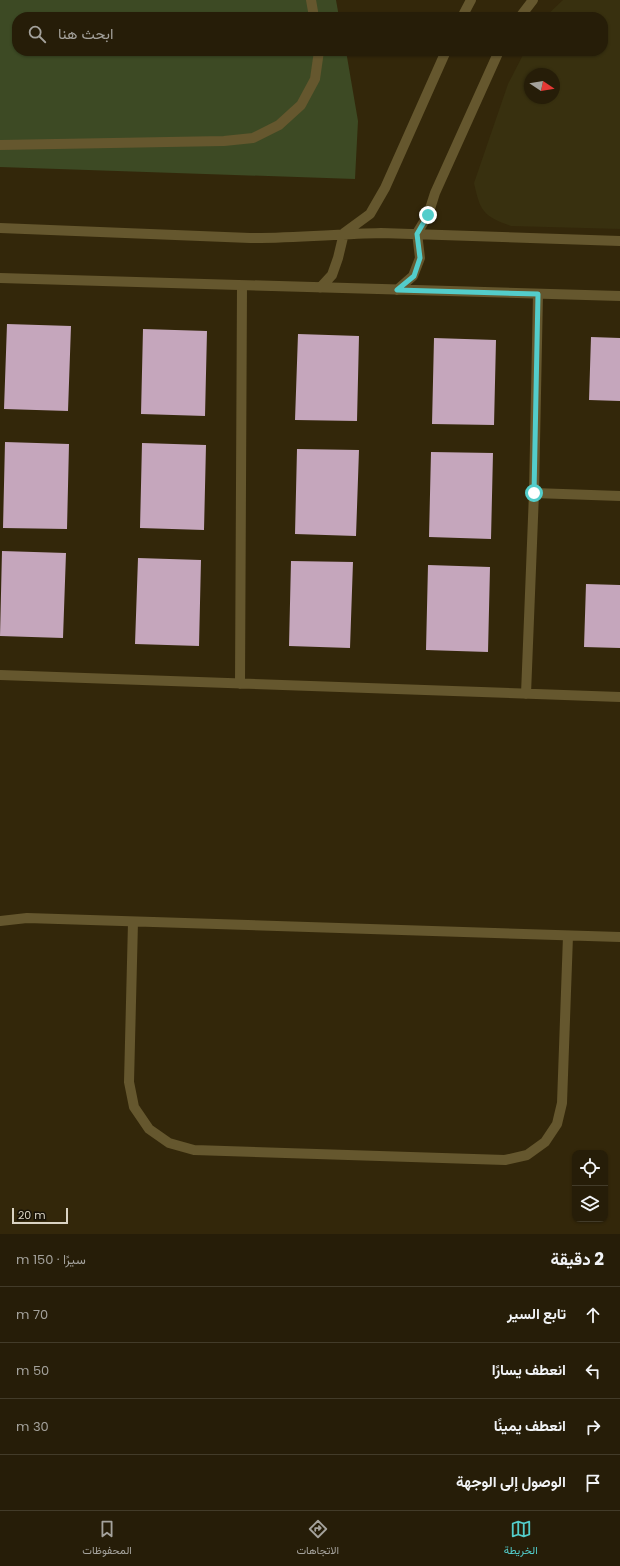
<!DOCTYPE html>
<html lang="ar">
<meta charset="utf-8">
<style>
:root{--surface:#261d08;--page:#2e2612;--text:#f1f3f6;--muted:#a4a29c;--line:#423b29;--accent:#53cdcb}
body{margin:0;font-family:Poppins,Vazirmatn,sans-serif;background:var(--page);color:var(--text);direction:rtl}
.controls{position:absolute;right:12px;bottom:12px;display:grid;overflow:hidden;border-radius:8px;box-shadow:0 1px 3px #0004}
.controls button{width:36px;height:36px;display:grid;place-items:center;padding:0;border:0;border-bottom:1px solid var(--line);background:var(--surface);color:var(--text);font:20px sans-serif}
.compass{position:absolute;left:524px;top:68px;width:36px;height:36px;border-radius:50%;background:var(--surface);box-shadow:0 1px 3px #0004;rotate:102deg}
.scale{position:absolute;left:12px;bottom:10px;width:56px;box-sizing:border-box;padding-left:4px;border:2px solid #dad3c3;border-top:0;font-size:11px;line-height:14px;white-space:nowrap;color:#dad3c3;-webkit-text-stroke:3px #161106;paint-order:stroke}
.stop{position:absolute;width:12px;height:12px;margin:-9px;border:3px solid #53cdcb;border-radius:50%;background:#fff}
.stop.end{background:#53cdcb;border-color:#fff;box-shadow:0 1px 4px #0008}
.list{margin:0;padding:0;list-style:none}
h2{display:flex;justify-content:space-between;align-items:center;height:52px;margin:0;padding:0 16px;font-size:17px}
h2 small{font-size:13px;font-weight:400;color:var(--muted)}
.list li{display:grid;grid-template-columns:26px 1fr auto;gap:12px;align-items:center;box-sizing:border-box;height:56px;padding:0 16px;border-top:1px solid var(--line)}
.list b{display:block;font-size:15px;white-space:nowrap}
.list em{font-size:13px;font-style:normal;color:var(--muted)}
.icon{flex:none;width:22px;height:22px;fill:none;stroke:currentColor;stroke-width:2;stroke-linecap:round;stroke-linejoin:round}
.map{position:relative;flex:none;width:620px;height:1234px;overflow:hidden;direction:ltr}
.search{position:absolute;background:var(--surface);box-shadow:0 1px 3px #0004;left:12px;right:12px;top:12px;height:44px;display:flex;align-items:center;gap:10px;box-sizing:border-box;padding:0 14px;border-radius:16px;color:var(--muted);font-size:15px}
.sheet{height:276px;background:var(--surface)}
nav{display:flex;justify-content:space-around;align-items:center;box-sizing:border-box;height:56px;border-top:1px solid var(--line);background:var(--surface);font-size:11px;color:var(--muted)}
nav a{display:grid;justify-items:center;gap:2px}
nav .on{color:var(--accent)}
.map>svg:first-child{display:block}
.green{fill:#3d4a24}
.sand{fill:#38300f;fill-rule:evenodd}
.building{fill:#c5a6bc}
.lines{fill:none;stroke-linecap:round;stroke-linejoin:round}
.service{stroke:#65572e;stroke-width:10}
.minor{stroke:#65572e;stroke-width:10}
.tertiary{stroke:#65572e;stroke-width:10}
.route{stroke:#53cdcb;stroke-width:5}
</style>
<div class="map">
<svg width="620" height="1234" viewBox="0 0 620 1234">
<rect width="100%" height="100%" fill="#33270a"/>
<path class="green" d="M0,0H336L339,17H17V51H346L358,121L355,179L0,167Z"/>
<path class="sand" d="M563,0H620V229L511,226C483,216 480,211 474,183L508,84L525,51H603V17H545ZM530,74H554V98H530Z"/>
<path class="building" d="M7,324L71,326L68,411L4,409Z
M143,329L207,331L205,416L141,414Z
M298,334L359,336L357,421L295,420Z
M591,337L620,338V401L589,400Z
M434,338L496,340L494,425L432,424Z
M5,442L69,444L67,529L3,528Z
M142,443L206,445L204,530L140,528Z
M297,449L359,450L356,536L295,534Z
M431,452L493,453L491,539L429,537Z
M2,551L66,553L63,638L0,636Z
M138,558L201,560L199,646L135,644Z
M291,561L353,562L350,648L289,646Z
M428,565L490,567L488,652L426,650Z
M586,584L620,585V648L584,647Z"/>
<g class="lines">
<path class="service" d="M311,0L314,17
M0,145L224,141L253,138L279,125L301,105L315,79L319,51
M534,493L620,496"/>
<path class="minor" d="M0,675L620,697
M240,684L242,286
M526,694L534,493L538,294
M0,921L27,918L620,937
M133,922L129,1082L134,1107L149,1129L169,1143L194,1150L505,1160L527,1155L545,1142L557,1124L562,1103L568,936"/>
<path class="tertiary" d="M462,17L471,0
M520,17L533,0
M0,228L250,238C294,238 337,234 381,233L620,241
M0,278L620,296
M320,288L332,275L338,258L344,233L370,214L385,188L446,51
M397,290L413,276L420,258L417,233L428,215L435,193L499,51"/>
</g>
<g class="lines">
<path class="route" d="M428,215L417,234L420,258L414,276L397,290L538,294L534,493"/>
</g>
</svg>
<div class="controls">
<button><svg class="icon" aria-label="locate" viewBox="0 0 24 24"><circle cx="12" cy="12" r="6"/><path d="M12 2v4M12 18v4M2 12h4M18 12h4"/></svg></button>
<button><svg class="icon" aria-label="layers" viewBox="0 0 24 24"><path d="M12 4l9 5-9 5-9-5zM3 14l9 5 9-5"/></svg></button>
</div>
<svg class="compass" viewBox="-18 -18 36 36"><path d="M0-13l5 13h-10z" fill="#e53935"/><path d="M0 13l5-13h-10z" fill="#a4a29c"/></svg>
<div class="scale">20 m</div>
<div class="stop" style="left:534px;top:493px"></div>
<div class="stop end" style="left:428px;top:215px"></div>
<div class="search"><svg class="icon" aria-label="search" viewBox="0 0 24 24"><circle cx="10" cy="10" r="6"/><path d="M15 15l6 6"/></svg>ابحث هنا</div>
</div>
<section class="sheet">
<h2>2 دقيقة<small>سيرًا · 150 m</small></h2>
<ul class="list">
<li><svg class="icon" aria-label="ahead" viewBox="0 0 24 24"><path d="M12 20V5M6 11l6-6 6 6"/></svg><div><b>تابع السير</b></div><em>70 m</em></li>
<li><svg class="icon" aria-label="left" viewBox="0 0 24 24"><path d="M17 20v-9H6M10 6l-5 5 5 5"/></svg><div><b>انعطف يسارًا</b></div><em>50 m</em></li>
<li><svg class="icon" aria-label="right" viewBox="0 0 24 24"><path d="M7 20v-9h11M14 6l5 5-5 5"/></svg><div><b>انعطف يمينًا</b></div><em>30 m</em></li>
<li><svg class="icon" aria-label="arrive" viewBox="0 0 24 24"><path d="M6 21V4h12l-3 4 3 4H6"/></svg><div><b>الوصول إلى الوجهة</b></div></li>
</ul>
</section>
<nav>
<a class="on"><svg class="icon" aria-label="map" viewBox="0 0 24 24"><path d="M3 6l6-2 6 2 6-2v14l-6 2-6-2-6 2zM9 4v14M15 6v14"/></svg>الخريطة</a>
<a><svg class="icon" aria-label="directions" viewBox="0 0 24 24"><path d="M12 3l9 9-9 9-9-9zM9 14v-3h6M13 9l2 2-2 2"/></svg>الاتجاهات</a>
<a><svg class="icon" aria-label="saved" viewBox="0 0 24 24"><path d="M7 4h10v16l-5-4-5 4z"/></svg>المحفوظات</a>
</nav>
